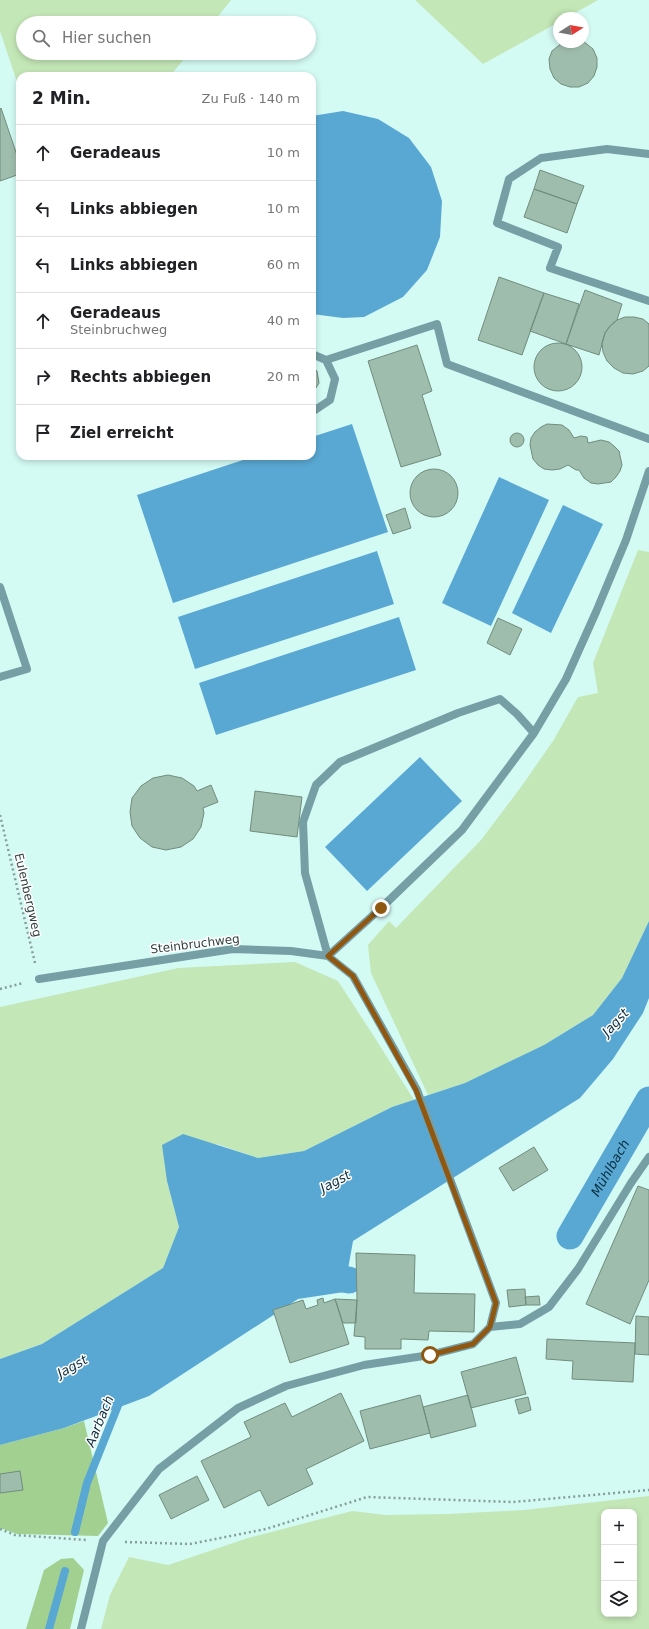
<!DOCTYPE html>
<html lang="de">
<meta charset="utf-8">
<style>
:root{--surface:#fff;--page:#f6f6f6;--text:#202124;--muted:#757577;--line:#e0e0e0}
body{margin:0;font-family:"DejaVu Sans",sans-serif;background:var(--page);color:var(--text)}
.controls{position:absolute;right:12px;bottom:12px;display:grid;overflow:hidden;border-radius:8px;box-shadow:0 2px 6px #0003}
.controls button{width:36px;height:36px;display:grid;place-items:center;padding:0;border:0;border-bottom:1px solid var(--line);background:var(--surface);color:var(--text);font:20px sans-serif}
.compass{position:absolute;left:553px;top:12px;width:36px;height:36px;border-radius:50%;background:var(--surface);box-shadow:0 2px 6px #0003;rotate:79deg}
.stop{position:absolute;width:12px;height:12px;margin:-9px;border:3px solid #8f5710;border-radius:50%;background:#fff}
.stop.end{background:#8f5710;border-color:#fff;box-shadow:0 1px 4px #0008}
.list{margin:0;padding:0;list-style:none}
h2{display:flex;justify-content:space-between;align-items:center;height:52px;margin:0;padding:0 16px;font-size:17px}
h2 small{font-size:13px;font-weight:400;color:var(--muted)}
.list li{display:grid;grid-template-columns:26px 1fr auto;gap:12px;align-items:center;box-sizing:border-box;height:56px;padding:0 16px;border-top:1px solid var(--line)}
.list b{display:block;font-size:15px;white-space:nowrap}
.list p{margin:0;font-size:13px;white-space:nowrap;color:var(--muted)}
.list em{font-size:13px;font-style:normal;color:var(--muted)}
.icon{flex:none;width:22px;height:22px;fill:none;stroke:currentColor;stroke-width:2;stroke-linecap:round;stroke-linejoin:round}
.map{position:relative;flex:none;width:649px;height:1629px;overflow:hidden}
.search{position:absolute;background:var(--surface);box-shadow:0 2px 6px #0003;left:16px;top:16px;width:300px;height:44px;display:flex;align-items:center;gap:10px;box-sizing:border-box;padding:0 14px;border-radius:22px;color:var(--muted);font-size:15px}
.panel{position:absolute;background:var(--surface);box-shadow:0 2px 6px #0003;left:16px;top:72px;width:300px;height:388px;border-radius:12px}
.map>svg:first-child{display:block}
.green{fill:#c4e7b7;fill-rule:evenodd}
.forest{fill:#a1d090}
.water{fill:#59a8d3}
.lines{fill:none;stroke-linecap:round;stroke-linejoin:round}
.stream{stroke:#59a8d3;stroke-width:8}
.canal{stroke:#59a8d3;stroke-width:27}
.building{fill:#9fbdad;stroke:#708d7d}
.path{stroke:#849f9b;stroke-width:2.5;stroke-dasharray:2 3;stroke-linecap:butt}
.service{stroke:#769ea5;stroke-width:8}
.route{stroke:#8f5710;stroke-width:5}
.labels{text-anchor:middle;stroke-width:3;stroke-linejoin:round;paint-order:stroke}
.street-label{font-size:12px;fill:#31403e;stroke:#fff}
.water-label{font-size:13px;font-style:italic;fill:#0a2f41;stroke:#fff}
</style>
<div class="map">
<svg width="649" height="1629" viewBox="0 0 649 1629">
<rect width="100%" height="100%" fill="#d4faf4"/>
<path class="green" d="M0,0H231L213,23H23V53H189L170,76H20V91L0,31Z
M415,0H598L566,18H559V22L483,64Z
M638,550L649,552V921L622,978L593,1015L544,1045L465,1083L428,1095L371,973L368,945L389,921L396,928L481,840L521,787L553,741L578,697L598,693L593,663Z
M295,962L338,981L375,1038L414,1100L392,1107L304,1151L258,1158L217,1144L167,1181L179,1227L163,1268L42,1344L0,1359V1007L178,968Z
M649,1496V1629H101L110,1595L129,1557L168,1565L248,1538L352,1511L386,1515L447,1514L524,1510ZM604,1512H634V1614H604Z"/>
<path class="forest" d="M84,1421L108,1523L98,1536L17,1534L0,1528V1445L64,1428Z
M73,1558L84,1570L70,1629H26L44,1570L61,1559Z"/>
<path class="water" d="M343,111L378,119L409,138L431,167L442,201L440,237L427,270L403,297L364,317L343,318L312,314V116Z
M352,424L388,532L173,603L137,495L255,456H312V437Z
M499,477L549,500L491,626L442,603Z
M563,505L603,524L551,633L512,613Z
M377,551L394,604L195,669L178,617Z
M399,617L416,670L216,735L199,683Z
M420,757L462,801L367,891L325,847Z
M649,921V998L643,1013L613,1059L580,1098L353,1241L344,1292L298,1299L149,1396L64,1428L0,1445V1359L42,1344L163,1268L179,1227L167,1181L162,1145L183,1134L258,1158L304,1151L392,1107L465,1083L544,1045L593,1015L622,978Z"/>
<g class="lines">
<path class="stream" d="M75,1532L87,1483L121,1398
M49,1629L65,1571"/>
<g class="canal">
<path id="s1" d="M570,1236L649,1100"/>
<path d="M310,1274L349,1280"/>
</g>
</g>
<path class="building" d="M583,41L593,49L597,58V67L594,76L588,83L579,87H570L561,84L554,78L550,69L549,59L552,51L563,42Z
M1,108L20,164V174L0,181V109Z
M540,170L584,186L577,204L534,189Z
M534,189L577,204L567,233L524,217Z
M499,277L544,293L522,355L478,340Z
M585,290L622,304L617,320L610,326L605,333L599,355L566,344Z
M544,293L579,304L566,344L530,331Z
M625,317H634L643,319L649,324V366L643,371L633,374L623,373L614,368L607,361L603,352L602,343L605,333L610,326L617,320Z
M534 367a24 24 0 1 1 48 0a24 24 0 1 1-48 0Z
M417,345L432,391L422,395L441,455L401,467L368,361Z
M312,367L317,371L319,383L312,394Z
M547,424L562,425L569,430L574,438L581,436L587,437L588,443L601,440L609,442L614,446L619,451L622,465L620,471L616,477L611,482L598,484L591,483L584,478L579,470H576L568,465L560,469L552,470L544,469L538,465L533,459L530,445L531,438L535,432L541,427Z
M510 440a7 7 0 1 1 14 0a7 7 0 1 1-14 0Z
M410 493a24 24 0 1 1 48 0a24 24 0 1 1-48 0Z
M405,508L411,528L393,534L386,515Z
M498,618L522,629L510,655L487,643Z
M168,775L182,778L194,786L197,791L211,785L218,802L203,808L204,813L201,827L193,839L181,847L166,850L152,847L140,838L132,826L130,812L132,798L141,786L153,778Z
M255,791L302,797L297,837L250,831Z
M534,1147L548,1170L513,1191L499,1168Z
M638,1186L649,1190V1280L630,1324L586,1304Z
M356,1253L415,1255L414,1293L475,1294L474,1332L429,1331L428,1340L401,1339V1349H365V1337L354,1336L357,1300Z
M525,1289L526,1305L509,1307L507,1290Z
M539,1296L540,1305H526L525,1297Z
M323,1298L324,1303L335,1299L349,1344L290,1363L273,1310L303,1300L306,1309L318,1305L317,1300Z
M335,1299L357,1300L356,1323H343Z
M636,1316L649,1317V1355L635,1354Z
M547,1339L635,1343L633,1382L572,1379L573,1361L546,1359Z
M516,1357L526,1394L471,1408L461,1372Z
M341,1393L364,1441L306,1469L313,1484L268,1506L260,1490L224,1508L201,1461L251,1437L244,1422L285,1403L292,1417Z
M420,1395L430,1433L370,1449L360,1411Z
M468,1395L476,1426L431,1438L423,1407Z
M528,1397L531,1410L519,1414L515,1400Z
M20,1471L23,1490L0,1493V1474Z
M197,1476L209,1500L171,1519L159,1495Z"/>
<g class="lines">
<path class="path" d="M0,815L35,963
M0,989L23,983
M0,1529L15,1535L86,1540
M125,1542L190,1544L266,1529L367,1497L513,1502L649,1490"/>
<path class="service" d="M649,154L607,149L541,158L509,179L497,223L558,247L550,268L649,301
M312,354L326,360L335,379L330,400L312,412
M326,360L437,324L447,364L649,439
M0,587L27,669L0,677
M534,733L517,714L500,699L458,713L340,762L316,785L303,822L305,873L328,956L381,908L462,830L534,733L566,679L596,612L626,540L649,471
M39,979L233,949L291,951L328,956L353,976L417,1090L496,1303L490,1327L473,1344L430,1355L364,1365L286,1386L238,1408L159,1469L103,1541L81,1629
M490,1327L520,1324L549,1307L578,1269L631,1183L649,1157"/>
</g>
<g class="lines">
<path class="route" d="M381,908L328,956L353,976L416,1090L496,1303L490,1327L473,1344L430,1355"/>
</g>
<g class="labels">
<g class="street-label">
<text transform="translate(28 895) rotate(77)" y="4">Eulenbergweg</text>
<text transform="translate(195 944) rotate(-7)" y="4">Steinbruchweg</text>
</g>
<g class="water-label">
<text transform="translate(615 1022) rotate(-47)" y="5">Jagst</text>
<text dy="5" stroke="none"><textPath href="#s1" startOffset="79">Mühlbach</textPath></text>
<text transform="translate(335 1181) rotate(-28)" y="5">Jagst</text>
<text transform="translate(72 1366) rotate(-29)" y="5">Jagst</text>
<text transform="translate(99 1421) rotate(-68)" y="5">Aarbach</text>
</g>
</g>
</svg>
<div class="controls">
<button>+</button>
<button>−</button>
<button><svg class="icon" aria-label="layers" viewBox="0 0 24 24"><path d="M12 4l9 5-9 5-9-5zM3 14l9 5 9-5"/></svg></button>
</div>
<svg class="compass" viewBox="-18 -18 36 36"><path d="M0-13l5 13h-10z" fill="#e53935"/><path d="M0 13l5-13h-10z" fill="#757577"/></svg>
<div class="stop" style="left:430px;top:1355px"></div>
<div class="stop end" style="left:381px;top:908px"></div>
<div class="search"><svg class="icon" aria-label="search" viewBox="0 0 24 24"><circle cx="10" cy="10" r="6"/><path d="M15 15l6 6"/></svg>Hier suchen</div>
<section class="panel">
<h2>2 Min.<small>Zu Fuß · 140 m</small></h2>
<ul class="list">
<li><svg class="icon" aria-label="ahead" viewBox="0 0 24 24"><path d="M12 20V5M6 11l6-6 6 6"/></svg><div><b>Geradeaus</b></div><em>10 m</em></li>
<li><svg class="icon" aria-label="left" viewBox="0 0 24 24"><path d="M17 20v-9H6M10 6l-5 5 5 5"/></svg><div><b>Links abbiegen</b></div><em>10 m</em></li>
<li><svg class="icon" aria-label="left" viewBox="0 0 24 24"><path d="M17 20v-9H6M10 6l-5 5 5 5"/></svg><div><b>Links abbiegen</b></div><em>60 m</em></li>
<li><svg class="icon" aria-label="ahead" viewBox="0 0 24 24"><path d="M12 20V5M6 11l6-6 6 6"/></svg><div><b>Geradeaus</b><p>Steinbruchweg</p></div><em>40 m</em></li>
<li><svg class="icon" aria-label="right" viewBox="0 0 24 24"><path d="M7 20v-9h11M14 6l5 5-5 5"/></svg><div><b>Rechts abbiegen</b></div><em>20 m</em></li>
<li><svg class="icon" aria-label="arrive" viewBox="0 0 24 24"><path d="M6 21V4h12l-3 4 3 4H6"/></svg><div><b>Ziel erreicht</b></div></li>
</ul>
</section>
</div>
